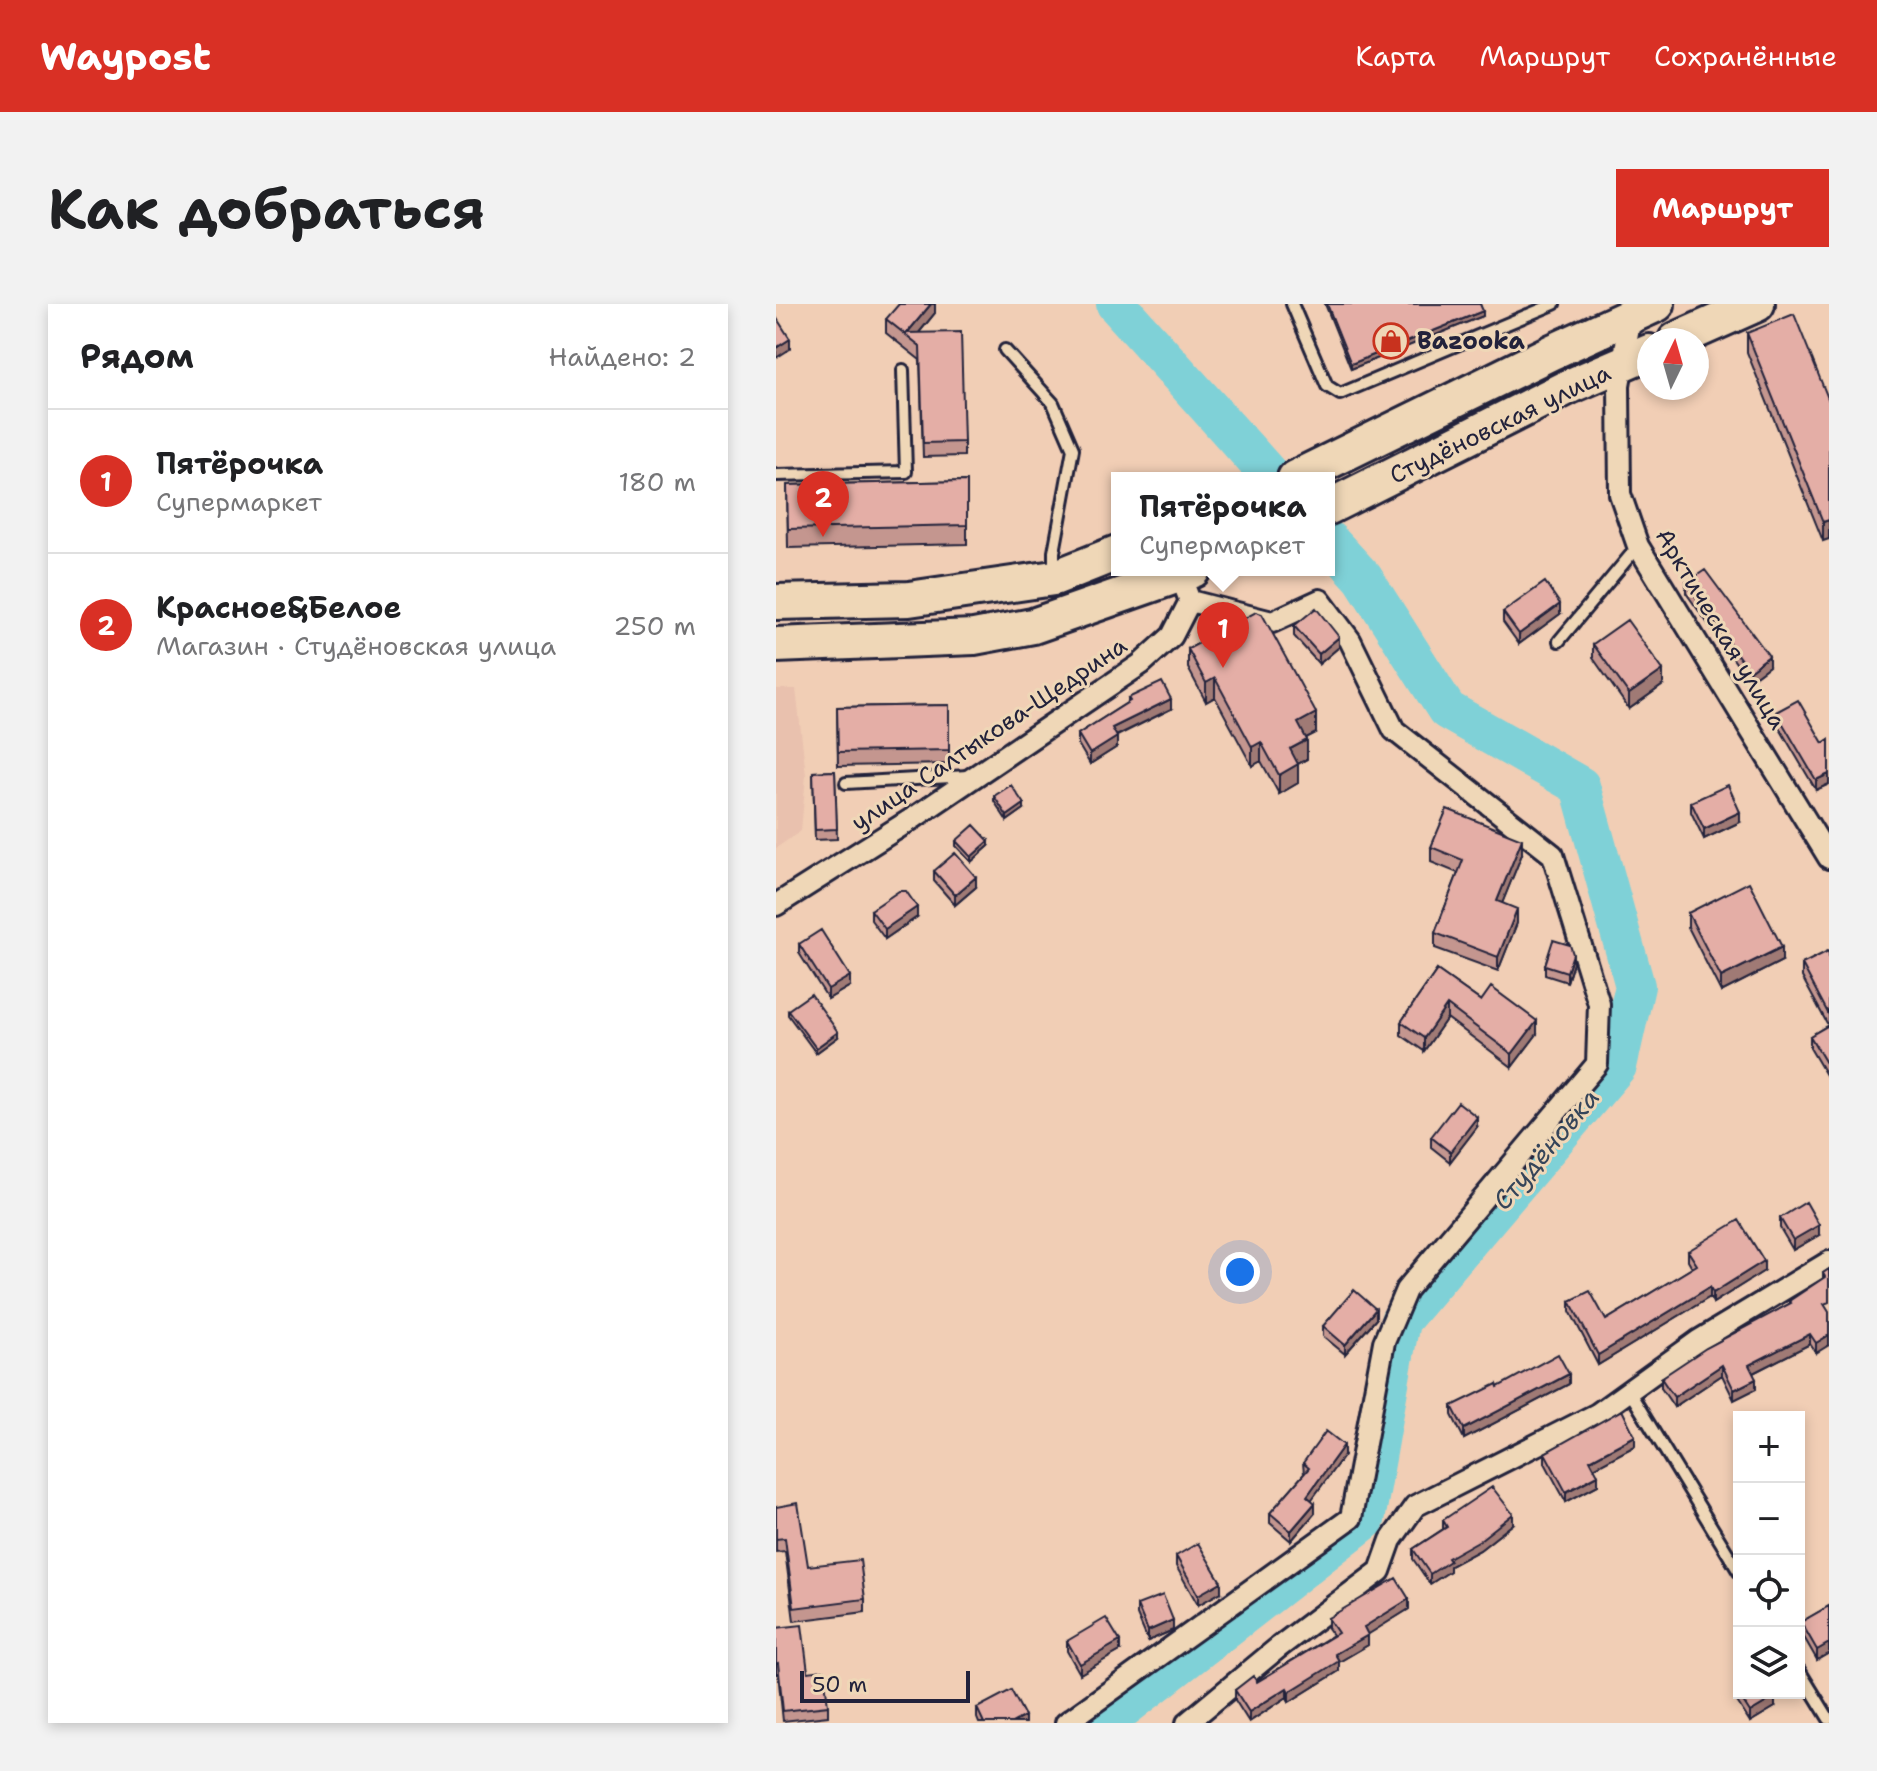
<!DOCTYPE html>
<html lang="ru">
<meta charset="utf-8">
<style>
:root{--surface:#fff;--page:#f2f2f2;--text:#202124;--muted:#757577;--line:#e0e0e0;--accent:#d93025}
body{margin:0;font-family:"Shantell Sans",sans-serif;background:var(--page);color:var(--text)}
.controls{position:absolute;right:24px;bottom:24px;display:grid;overflow:hidden;border-radius:0px;box-shadow:0 4px 12px #0003}
.controls button{width:72px;height:72px;display:grid;place-items:center;padding:0;border:0;border-bottom:2px solid var(--line);background:var(--surface);color:var(--text);font:40px sans-serif}
.compass{position:absolute;left:861px;top:24px;width:72px;height:72px;border-radius:50%;background:var(--surface);box-shadow:0 4px 12px #0003;rotate:5deg}
.scale{position:absolute;left:24px;bottom:20px;width:170px;box-sizing:border-box;padding-left:8px;border:4px solid #22223b;border-top:0;font-size:22px;line-height:28px;white-space:nowrap;color:#22223b;-webkit-text-stroke:6px #efd7b7;paint-order:stroke}
.you{position:absolute;left:464px;top:968px;width:28px;height:28px;margin:-20px;border:6px solid #fff;border-radius:50%;background:#1a73e8;box-shadow:0 0 0 12px #1a73e833}
.badge{display:grid;place-items:center;width:52px;height:52px;border-radius:50%;background:var(--accent);color:#fff;font-size:26px;font-weight:700}
.pin{position:absolute;translate:-50% -66px;filter:drop-shadow(0 2px 4px #0008)}
.pin::after{content:'';position:absolute;top:42px;width:28px;height:24px;background:inherit;clip-path:polygon(0 0,100% 0,50% 100%)}
.popup{position:absolute;left:335px;top:168px;width:224px;height:104px;box-sizing:border-box;display:grid;place-content:center;border-radius:0px;background:var(--surface);filter:drop-shadow(0 2px 6px #0005);font-size:26px;white-space:nowrap;color:var(--muted)}
.popup b{font-size:30px;color:var(--text)}
.popup::after{content:'';position:absolute;left:50%;top:100%;margin-left:-16px;border:16px solid transparent;border-top-color:var(--surface)}
.list{margin:0;padding:0;list-style:none}
h2{display:flex;justify-content:space-between;align-items:center;height:104px;margin:0;padding:0 32px;font-size:34px}
h2 small{font-size:26px;font-weight:400;color:var(--muted)}
.list li{display:grid;grid-template-columns:52px 1fr auto;gap:24px;align-items:center;box-sizing:border-box;height:144px;padding:0 32px;border-top:2px solid var(--line)}
.list b{display:block;font-size:30px;white-space:nowrap}
.list p{margin:0;font-size:26px;white-space:nowrap;color:var(--muted)}
.list em{font-size:26px;font-style:normal;color:var(--muted)}
.icon{flex:none;width:44px;height:44px;fill:none;stroke:currentColor;stroke-width:2;stroke-linecap:round;stroke-linejoin:round}
.map{position:relative;flex:none;width:1053px;height:1419px;overflow:hidden;border-radius:0px}
header{display:flex;align-items:center;gap:48px;box-sizing:border-box;height:112px;padding:0 40px;background:var(--accent);color:#fff}
header strong{font-size:38px}
nav{display:flex;gap:44px;margin-inline-start:auto;font-size:28px}
.intro{display:flex;align-items:center;justify-content:space-between;box-sizing:border-box;height:192px;padding:0 48px}
h1{margin:0;font-size:56px}
.button{padding:20px 36px;border-radius:0px;background:var(--accent);color:#fff;font-size:28px;font-weight:700}
main{display:flex;gap:48px;padding:0 48px}
aside{flex:1;background:var(--surface);border-radius:0px;box-shadow:0 4px 12px #0003}
.map>svg:first-child{display:block}
.built{fill:#e9c1ae}
.lines{fill:none;stroke-linecap:round;stroke-linejoin:round}
.river{stroke:#7fd1d7;stroke-width:40}
.service-casing{stroke:#22223b;stroke-width:16}
.minor-casing{stroke:#22223b;stroke-width:26}
.primary-casing{stroke:#22223b;stroke-width:40}
.service{stroke:#efd7b7;stroke-width:10}
.minor{stroke:#efd7b7;stroke-width:20}
.primary{stroke:#efd7b7;stroke-width:34}
.wall{fill:#c4968f;stroke:#22223b;stroke-width:2}
.shaded-wall{fill:#a07a74;stroke:#22223b;stroke-width:2}
.building{fill:#e4aea6;stroke:#22223b;stroke-width:2}
.labels{text-anchor:middle;stroke-width:6;stroke-linejoin:round;paint-order:stroke}
.poi-label{font-size:24px;font-weight:bold;fill:#22223b;stroke:#efd7b7;text-anchor:start}
.street-label{font-size:24px;fill:#22223b;stroke:#efd7b7}
.water-label{font-size:26px;font-style:italic;fill:#35455a;stroke:#efd7b7}
</style>
<header>
<strong>Waypost</strong>
<nav><a>Карта</a><a>Маршрут</a><a>Сохранённые</a></nav>
</header>
<div class="intro"><h1>Как добраться</h1><a class="button">Маршрут</a></div>
<main>
<aside>
<h2>Рядом<small>Найдено: 2</small></h2>
<ul class="list">
<li><span class="badge">1</span><div><b>Пятёрочка</b><p>Супермаркет</p></div><em>180 m</em></li>
<li><span class="badge">2</span><div><b>Красное&amp;Белое</b><p>Магазин · Студёновская улица</p></div><em>250 m</em></li>
</ul>
</aside>
<div class="map">
<svg width="1053" height="1419" viewBox="0 0 1053 1419">
<rect width="100%" height="100%" fill="#f1ceb5"/>
<filter id="ink" filterUnits="userSpaceOnUse"><feTurbulence type="fractalNoise" baseFrequency=".0125" numOctaves="2"/><feDisplacementMap in="SourceGraphic" scale="16" xChannelSelector="R" yChannelSelector="G"/><feConvolveMatrix kernelMatrix="1 2 1 2 8 2 1 2 1" color-interpolation-filters="sRGB"/></filter>
<g filter="url(#ink)">
<path class="built" d="M0,385H20L30,471L25,527L0,544Z"/>
<g class="lines">
<path class="river" d="M340,0L496,174
M328,1419L589,1216L624,1017L841,762L859,682L804,482L671,406L587,274L553,237"/>
<defs>
<path id="service" d="M516,0L551,82L564,90L778,0
M229,46L277,99L297,145L278,248V268
M0,171L130,168L127,66
M783,337L862,242
M70,479L192,472
M853,1087L963,1268
M1023,1366L1053,1415"/>
<path id="minor" d="M854,8L855,12L843,81L844,190L862,242L1053,554
M0,601L139,513L365,360L396,332L414,297L409,284
M290,1419L575,1214L608,1038L630,986L821,760L823,700L777,551L618,426L574,336L544,296L496,318L414,297
M411,1419L503,1343L604,1267L615,1236L639,1202L821,1110L922,1037L1053,958"/>
<path id="primary" d="M900,36L981,0
M519,174L776,48L881,0
M553,203L794,82L873,48
M0,298L133,295L278,274L341,249
M0,341L198,333L257,322L417,266"/>
</defs>
<use href="#service" class="service-casing"/>
<use href="#minor" class="minor-casing"/>
<use href="#primary" class="primary-casing"/>
<use href="#service" class="service"/>
<use href="#minor" class="minor"/>
<use href="#primary" class="primary"/>
</g>
<path class="wall" d="M159,0V9L143,29L188,138V152L147,153L144,56L110,29V15Z
M549,0H704L707,12L575,65Z
M971,29L1053,97L1047,237L971,48Z
M191,177V240L12,244L11,181Z
M910,279L993,362L973,377L910,289Z
M727,308L784,310L743,340L727,318Z
M518,322L563,343L543,360L518,332Z
M817,340L887,381L853,405L817,354Z
M412,345L540,429L530,434L531,455L522,460V479L503,490L485,457L476,462L439,393L430,398L412,364Z
M352,394L395,405L341,432V443L314,460L302,440V430L352,398Z
M173,401V460L62,462L61,403Z
M1000,408L1047,439L1053,435V480L1040,486L1000,418Z
M59,467L61,535L39,536L37,468Z
M218,492L248,505L231,517L218,497Z
M915,498L964,518L928,535L915,508Z
M180,537L213,542L195,558L180,542Z
M655,543L746,550L726,599L741,619L722,667L659,644V629L682,569L655,558Z
M158,567L200,583L179,601L158,577Z
M95,606L141,613L109,635L95,616Z
M912,609L1006,657L945,688L912,623Z
M23,640L74,682L52,695L23,649Z
M1053,650V776L1034,744V732L1052,721L1026,673V660Z
M797,659L791,678L769,671V661Z
M661,666L705,697L761,730L736,763L671,714L648,747L625,731V718Z
M12,706L62,733L40,749L12,711Z
M701,823L674,858L655,843V833Z
M1004,914L1043,931L1017,946L1004,924Z
M912,947L988,967L937,999L934,993L822,1061L794,1007V997L830,1016L916,964L912,957Z
M1053,965L1040,1049L1034,1040L977,1069L980,1085L958,1096L946,1071L898,1103L885,1084V1074L1013,1000V997L1047,975V969Z
M600,1015L569,1050L547,1032V1022Z
M793,1080L688,1135L676,1111V1102L722,1083Z
M859,1142L818,1163L822,1181L790,1198L769,1159V1149Z
M568,1151L535,1196L539,1209L515,1237L494,1219V1209L528,1170L527,1159Z
M0,1203L32,1262L89,1295V1308L18,1317L9,1247L0,1248Z
M667,1216L737,1220L704,1246L674,1262V1267L654,1280L637,1255V1245L667,1225Z
M400,1252L445,1288L422,1301L400,1262Z
M361,1301L397,1326L372,1337L361,1311Z
M1053,1302V1349L1041,1356L1025,1328V1318Z
M633,1305L592,1330V1341L563,1358V1367L513,1398L511,1393L473,1418L459,1396V1386L481,1378L557,1331L552,1324V1314Z
M0,1324L32,1368L52,1402V1412L7,1417L2,1369L0,1370Z
M291,1337L344,1347L304,1370L291,1347Z
M960,1386L999,1403L974,1418L960,1396Z
M201,1404L249,1419H203L201,1414Z"/>
<path class="shaded-wall" d="M155,0H159V9L137,36L131,29Z
M707,7V12L575,65V60Z
M14,35V45L0,54V44Z
M1053,216V235L1047,237V218Z
M784,300V310L743,340V330Z
M563,333V343L543,360V350Z
M993,352V362L973,377V367Z
M887,366V381L853,405V390Z
M439,374V393L430,398V379Z
M395,395V405L336,434V424Z
M540,409V429L522,438V419Z
M341,433V443L314,460V450Z
M531,436V455L514,464V445Z
M485,438V457L476,462V443Z
M522,460V479L503,490V471Z
M1053,470V480L1040,486V476Z
M248,500V505L231,517V512Z
M964,508V518L928,535V525Z
M746,535V550L721,612V597Z
M213,537V542L195,558V553Z
M200,573V583L179,601V591Z
M141,603V613L109,635V625Z
M741,605V619L722,667V653Z
M1006,643V657L945,688V673Z
M797,650V659L791,678V668Z
M74,672V682L52,695V685Z
M671,701V714L648,747V734Z
M761,717V730L736,763V750Z
M62,728V733L40,749V744Z
M701,813V823L674,858V848Z
M1043,921V931L1017,946V936Z
M988,957V967L937,999V989Z
M934,983V993L822,1061V1051Z
M600,1005V1015L569,1050V1041Z
M1034,1030V1040L973,1071V1061Z
M1053,1031V1041L1040,1049V1039Z
M946,1061V1071L898,1103V1093Z
M793,1070V1080L688,1135V1125Z
M980,1075V1085L958,1096V1086Z
M859,1132V1142L814,1166V1156Z
M568,1141V1151L531,1202V1192Z
M822,1171V1181L790,1198V1188Z
M539,1199V1209L515,1237V1227Z
M737,1210V1220L704,1246L674,1262V1267L654,1280V1270L672,1254Z
M445,1278V1288L422,1301V1291Z
M633,1295V1305L588,1333V1323Z
M397,1316V1326L372,1337V1327Z
M592,1331V1341L563,1358V1367L513,1398V1388L559,1350Z
M344,1337V1347L304,1370V1360Z
M1053,1339V1349L1041,1356V1346Z
M511,1384V1393L473,1418V1408Z
M999,1393V1403L974,1418V1408Z
M249,1412V1419H236Z"/>
<path class="building" d="M123,0H155L131,29L185,28L188,138L147,139L144,42L110,15Z
M551,0H704L707,7L575,60Z
M1018,10L1053,97V216L1047,218L971,29Z
M0,13L14,35L0,44Z
M191,177V221L12,225L11,181Z
M929,266L993,352L973,367L910,279Z
M769,278L784,300L743,330L727,308Z
M540,304L563,333L543,350L518,322Z
M480,308L486,310L540,409L522,419L531,436L514,445L522,460L503,471L485,438L476,443L439,374L430,379L412,345Z
M851,316L887,366L853,390L817,340Z
M386,378L395,395L336,424L341,433L314,450L302,430L354,397L352,394Z
M1022,396L1047,439L1053,435V470L1040,476L1000,408Z
M173,401V446L62,448L61,403Z
M59,467L61,525L39,526L37,468Z
M235,481L248,500L231,512L218,492Z
M952,481L964,508L928,525L915,498Z
M671,505L746,535L721,597L741,605L722,653L659,629L687,556L655,543Z
M198,521L213,537L195,553L180,537Z
M179,549L200,573L179,591L158,567Z
M973,578L1006,643L945,673L912,609Z
M123,587H130L141,603L109,625L95,606Z
M45,626L74,672L52,685L23,640Z
M777,636L794,641L797,650L791,668L769,661Z
M1052,647L1053,650V711L1026,660Z
M661,666L705,697L715,683L761,717L736,750L671,701L648,734L625,718Z
M35,690L62,728L40,744L12,706Z
M1053,721V764L1034,732Z
M682,798L701,813L674,848L655,833Z
M1030,898L1043,921L1017,936L1004,914Z
M963,916L988,957L937,989L934,983L822,1051L794,997L814,987L830,1016L921,961L912,947Z
M1053,965V998L1048,1000L1053,1008V1031L1040,1039L1034,1030L973,1061L980,1075L958,1086L946,1061L898,1093L885,1074L930,1044L1015,999L1013,997L1049,973L1047,969Z
M578,986L600,1005L569,1041L547,1022Z
M782,1050L793,1070L688,1125L676,1102L721,1080L722,1083Z
M846,1106L859,1132L814,1156L822,1171L790,1188L769,1149Z
M550,1127L568,1141L531,1192L539,1199L515,1227L494,1209L533,1164L527,1159Z
M716,1183L737,1210L704,1236L672,1254L674,1257L654,1270L637,1245L671,1223L667,1216Z
M22,1199L32,1262L84,1256L89,1295L18,1304L9,1234L0,1235V1203Z
M422,1239L445,1278L422,1291L400,1252Z
M620,1274L633,1295L588,1323L592,1331L559,1350L563,1357L513,1388L511,1384L473,1408L459,1386L477,1372L481,1378L562,1329L552,1314Z
M387,1291L397,1316L372,1327L361,1301Z
M1053,1302V1339L1041,1346L1025,1318Z
M330,1314L344,1337L304,1360L291,1337Z
M26,1321L32,1368L48,1366L52,1402L7,1407L2,1359L0,1360V1324Z
M963,1384V1389H997L999,1393L974,1408L960,1386Z
M235,1386L249,1412L236,1419H208L201,1404Z"/>
</g>
<defs>
<symbol id="shop-ring" viewBox="-11 -11 22 22"><circle r="9.5" fill="#efd7b7" stroke="#c8321e" stroke-width="1.5"/><path d="M-5-2.5h2.3a2.7 3.5 0 0 1 5.4 0H5L5.5 6h-11ZM-1.5-2.5h3a1.5 2.3 0 0 0-3 0Z" fill="#c8321e"/></symbol>
</defs>
<g fill-rule="evenodd">
<use href="#shop-ring" x="595" y="17" width="40" height="40"/>
</g>
<g class="labels">
<g class="poi-label">
<text x="641" y="45">Bazooka</text>
</g>
<g class="street-label">
<text transform="translate(724 120) rotate(-26)" y="8">Студёновская улица</text>
<text transform="translate(945 325) rotate(59)" y="8">Арктическая улица</text>
<text transform="translate(213 430) rotate(-34)" y="8">улица Салтыкова-Щедрина</text>
</g>
<g class="water-label">
<text transform="translate(770 845) rotate(-50)" y="9">Студёновка</text>
</g>
</g>
</svg>
<div class="controls">
<button>+</button>
<button>−</button>
<button><svg class="icon" aria-label="locate" viewBox="0 0 24 24"><circle cx="12" cy="12" r="6"/><path d="M12 2v4M12 18v4M2 12h4M18 12h4"/></svg></button>
<button><svg class="icon" aria-label="layers" viewBox="0 0 24 24"><path d="M12 4l9 5-9 5-9-5zM3 14l9 5 9-5"/></svg></button>
</div>
<svg class="compass" viewBox="-18 -18 36 36"><path d="M0-13l5 13h-10z" fill="#e53935"/><path d="M0 13l5-13h-10z" fill="#757577"/></svg>
<div class="scale">50 m</div>
<div class="you"></div>
<div class="pin badge" style="left:447px;top:364px">1</div>
<div class="popup"><b>Пятёрочка</b>Супермаркет</div>
<div class="pin badge" style="left:47px;top:233px">2</div>
</div>
</main>
